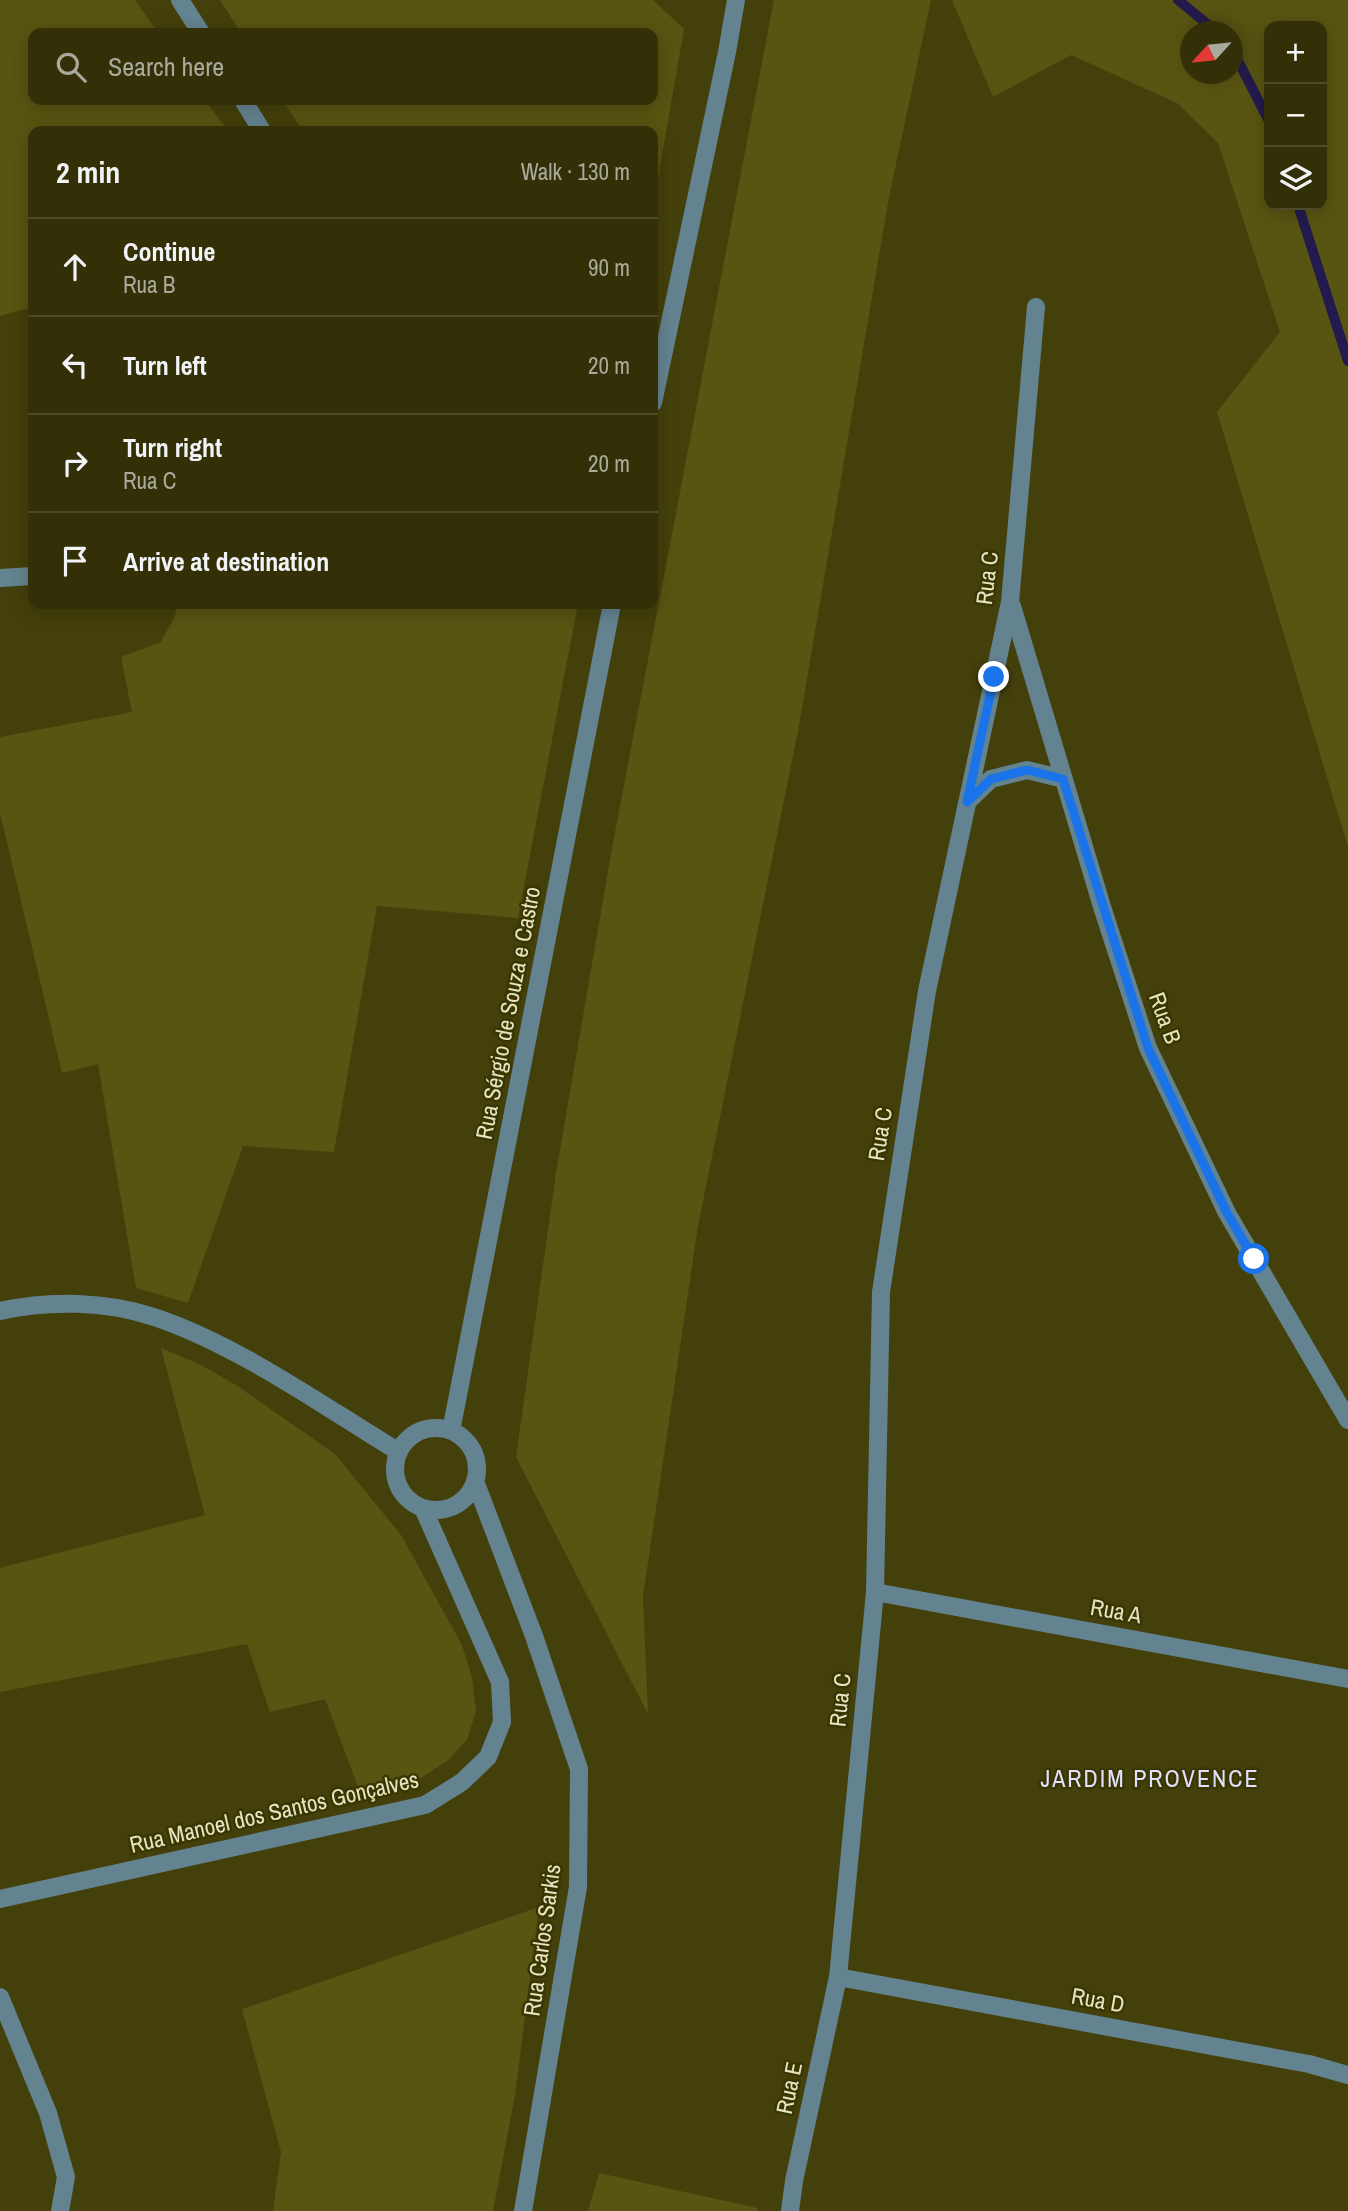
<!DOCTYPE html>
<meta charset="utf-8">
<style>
:root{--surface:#333008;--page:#3e3c16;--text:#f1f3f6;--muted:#a9a99c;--line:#4e4b29}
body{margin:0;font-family:"Archivo Narrow",sans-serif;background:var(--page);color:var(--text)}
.controls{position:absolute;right:21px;top:21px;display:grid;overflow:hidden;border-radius:14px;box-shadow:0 4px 18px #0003}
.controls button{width:63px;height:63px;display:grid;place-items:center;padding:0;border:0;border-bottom:2px solid var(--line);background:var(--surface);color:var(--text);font:35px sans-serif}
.compass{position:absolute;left:1180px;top:21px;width:63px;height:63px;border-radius:50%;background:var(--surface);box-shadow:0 4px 18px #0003;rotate:243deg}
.stop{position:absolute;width:21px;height:21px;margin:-16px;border:5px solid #1a73e8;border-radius:50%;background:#fff}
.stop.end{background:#1a73e8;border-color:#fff;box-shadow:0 2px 7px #0008}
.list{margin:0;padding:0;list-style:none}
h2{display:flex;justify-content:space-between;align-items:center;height:91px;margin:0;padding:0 28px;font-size:30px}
h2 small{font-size:23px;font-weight:400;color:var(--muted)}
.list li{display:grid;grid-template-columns:46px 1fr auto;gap:21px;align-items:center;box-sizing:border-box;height:98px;padding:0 28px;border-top:2px solid var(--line)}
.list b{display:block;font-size:26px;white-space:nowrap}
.list p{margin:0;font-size:23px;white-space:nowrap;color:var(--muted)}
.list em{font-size:23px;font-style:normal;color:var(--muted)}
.icon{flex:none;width:38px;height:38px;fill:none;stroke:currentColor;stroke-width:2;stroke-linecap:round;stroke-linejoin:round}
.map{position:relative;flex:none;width:1348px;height:2211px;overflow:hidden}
.search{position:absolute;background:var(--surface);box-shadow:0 4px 18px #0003;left:28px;top:28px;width:630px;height:77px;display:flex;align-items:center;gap:18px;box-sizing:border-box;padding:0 24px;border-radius:14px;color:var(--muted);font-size:26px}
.panel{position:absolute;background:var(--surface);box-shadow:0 4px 18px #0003;left:28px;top:126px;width:630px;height:483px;border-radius:14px}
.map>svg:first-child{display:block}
.green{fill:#585412;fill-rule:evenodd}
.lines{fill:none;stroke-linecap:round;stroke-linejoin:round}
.stream{stroke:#231b4e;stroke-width:10}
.minor{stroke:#648390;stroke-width:18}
.route{stroke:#1a73e8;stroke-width:9}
.labels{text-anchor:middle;stroke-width:5;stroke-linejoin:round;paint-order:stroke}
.street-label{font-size:23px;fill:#e5e4c3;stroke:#3a3600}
.neighbourhood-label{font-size:24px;letter-spacing:2px;fill:#e0e0fd;stroke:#3a3600}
</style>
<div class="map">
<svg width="1348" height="2211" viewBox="0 0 1348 2211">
<rect width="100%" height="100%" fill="#44400b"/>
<path class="green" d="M0,0H135L158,33H33V100H205L228,131H33V307L0,316Z
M220,0H653L684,29L653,207V131H303L282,100H653V33H241Z
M774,0H931L889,197L799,726L698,1226L643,1596L648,1714L516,1457L556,1173L612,848Z
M952,0H1348V847L1217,412L1280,332L1218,143L1177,103L1071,55L993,97ZM1269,26H1322V205H1269ZM1190,32H1232V74H1190Z
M177,604H578L518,918L377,906L334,1152L243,1146L188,1303L136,1288L98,1064L62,1073L0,813V737L132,712L121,657L161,642L175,616Z
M161,1348L199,1364L236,1385L335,1454L401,1535L462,1645L472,1678L476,1711L467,1740L447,1761L418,1780L391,1787L360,1792L325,1699L270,1712L247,1644L0,1692V1568L205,1515Z
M539,1907L515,2095L493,2211H273L281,2152L242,2009Z
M599,2173L757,2208V2211H588Z"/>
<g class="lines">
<path class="stream" d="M1178,0L1217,32
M1232,49L1269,121
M1298,205L1348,361"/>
<path class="minor" d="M180,0L201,33
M243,100L262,131
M653,403L727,52L736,0
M0,578L33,576
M1012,606L1103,910L1148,1048L1227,1213L1348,1420
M967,802L991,779L1027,770L1064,779
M0,1311C49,1300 106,1301 154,1317C238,1345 323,1406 399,1452
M395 1469a41 41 0 1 1 82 0a41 41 0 1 1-82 0Z
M451,1431L612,604
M475,1481L534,1636L579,1769L578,1887L523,2211
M875,1592L1348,1679
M0,1899L425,1805L462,1782L488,1757L502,1722L500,1682L423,1508
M838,1977L1309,2064L1348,2075
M0,1997L48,2113L66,2177L60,2211
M790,2211L794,2181L838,1977L875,1592L881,1292L927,991L1010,602L1036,307"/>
</g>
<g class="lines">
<path class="route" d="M994,677L967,802L991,779L1027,770L1063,779L1148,1048L1227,1213L1254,1259"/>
</g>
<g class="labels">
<g class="street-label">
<text transform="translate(987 578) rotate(-83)" y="8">Rua C</text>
<text transform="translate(508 1013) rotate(-79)" y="8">Rua Sérgio de Souza e Castro</text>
<text transform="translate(1165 1018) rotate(70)" y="8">Rua B</text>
<text transform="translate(880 1134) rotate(-81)" y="8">Rua C</text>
<text transform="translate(1116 1611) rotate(10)" y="8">Rua A</text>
<text transform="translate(840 1700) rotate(-84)" y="8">Rua C</text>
<text transform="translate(274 1812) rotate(-13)" y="8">Rua Manoel dos Santos Gonçalves</text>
<text transform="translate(542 1940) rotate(-82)" y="8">Rua Carlos Sarkis</text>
<text transform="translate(1098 2000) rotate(10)" y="8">Rua D</text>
<text transform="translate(789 2088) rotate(-78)" y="8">Rua E</text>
</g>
<g class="neighbourhood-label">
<text x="1150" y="1787">JARDIM PROVENCE</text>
</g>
</g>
</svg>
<div class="controls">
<button>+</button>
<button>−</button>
<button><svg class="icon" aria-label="layers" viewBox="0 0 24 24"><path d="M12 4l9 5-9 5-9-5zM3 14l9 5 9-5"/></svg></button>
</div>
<svg class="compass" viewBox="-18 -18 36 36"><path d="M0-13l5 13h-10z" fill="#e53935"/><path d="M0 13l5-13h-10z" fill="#a9a99c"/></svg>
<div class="stop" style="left:1254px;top:1259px"></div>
<div class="stop end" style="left:994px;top:677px"></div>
<div class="search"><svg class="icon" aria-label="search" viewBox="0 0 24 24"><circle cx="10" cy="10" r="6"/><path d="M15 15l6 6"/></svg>Search here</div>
<section class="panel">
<h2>2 min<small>Walk · 130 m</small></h2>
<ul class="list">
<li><svg class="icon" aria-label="ahead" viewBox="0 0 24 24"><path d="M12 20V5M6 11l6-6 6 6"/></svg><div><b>Continue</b><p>Rua B</p></div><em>90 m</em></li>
<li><svg class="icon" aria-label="left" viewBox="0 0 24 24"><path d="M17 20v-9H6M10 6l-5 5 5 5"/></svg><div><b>Turn left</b></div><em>20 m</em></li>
<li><svg class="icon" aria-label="right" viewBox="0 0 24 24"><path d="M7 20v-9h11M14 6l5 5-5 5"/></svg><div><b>Turn right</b><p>Rua C</p></div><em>20 m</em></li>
<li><svg class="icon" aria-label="arrive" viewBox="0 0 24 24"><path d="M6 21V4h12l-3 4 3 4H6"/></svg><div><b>Arrive at destination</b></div></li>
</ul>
</section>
</div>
